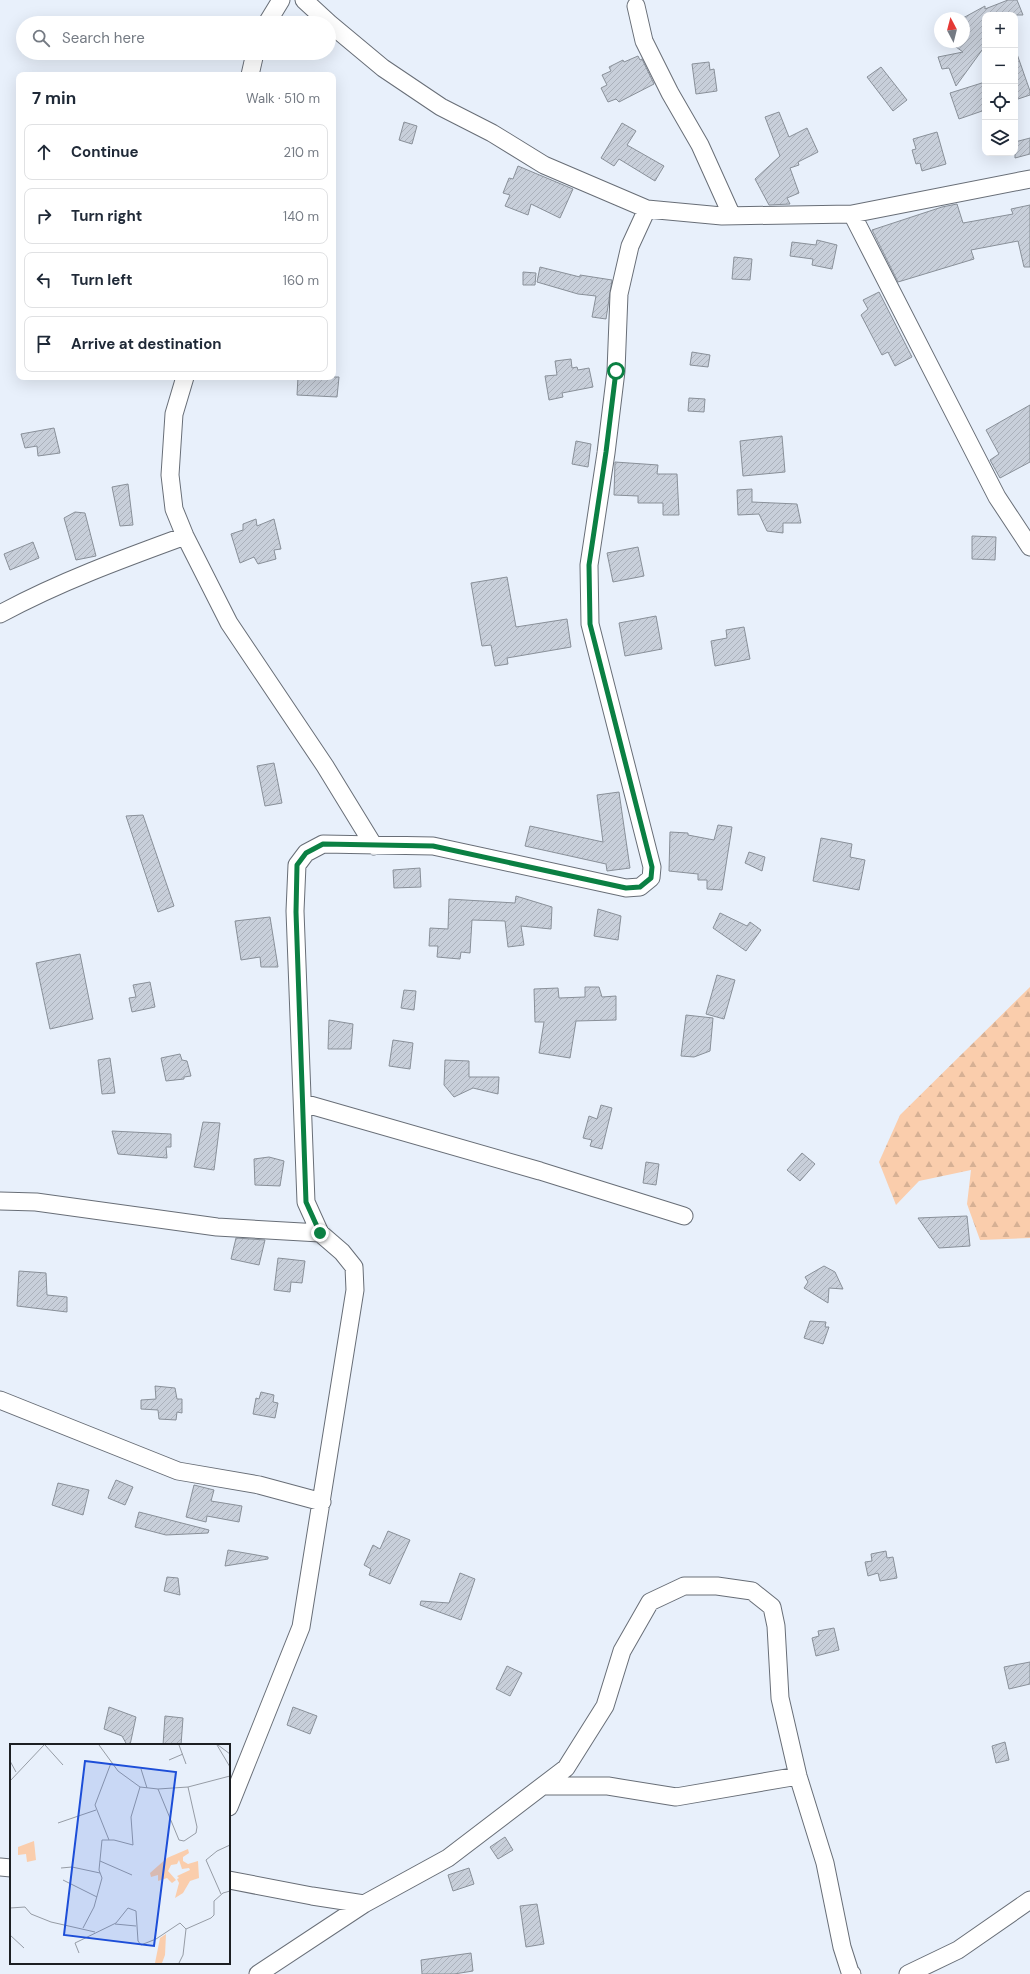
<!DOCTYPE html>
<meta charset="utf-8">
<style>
:root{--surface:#fff;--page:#f6f6f7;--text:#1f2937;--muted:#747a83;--line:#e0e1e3}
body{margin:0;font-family:"DM Sans",sans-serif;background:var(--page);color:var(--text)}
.controls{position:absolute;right:12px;top:12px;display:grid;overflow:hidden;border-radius:8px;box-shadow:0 4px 16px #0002}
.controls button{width:36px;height:36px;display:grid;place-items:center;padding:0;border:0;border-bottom:1px solid var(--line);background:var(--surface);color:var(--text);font:20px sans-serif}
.compass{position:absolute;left:934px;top:12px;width:36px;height:36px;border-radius:50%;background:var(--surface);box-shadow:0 4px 16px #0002;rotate:353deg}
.stop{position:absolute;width:12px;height:12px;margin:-9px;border:3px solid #0b8043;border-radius:50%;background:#fff}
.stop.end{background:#0b8043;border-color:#fff;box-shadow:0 1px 4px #0008}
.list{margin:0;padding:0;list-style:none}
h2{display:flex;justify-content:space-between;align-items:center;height:52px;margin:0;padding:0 16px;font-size:17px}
h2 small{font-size:13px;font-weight:400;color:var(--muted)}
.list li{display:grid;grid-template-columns:26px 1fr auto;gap:12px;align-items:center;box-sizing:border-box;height:56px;margin:0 8px 8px;padding:0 8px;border:1px solid var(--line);border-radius:8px}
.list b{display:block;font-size:15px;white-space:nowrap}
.list em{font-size:13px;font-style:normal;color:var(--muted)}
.icon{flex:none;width:22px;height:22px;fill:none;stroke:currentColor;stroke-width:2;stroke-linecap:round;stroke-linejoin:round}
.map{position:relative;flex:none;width:1030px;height:1974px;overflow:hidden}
.search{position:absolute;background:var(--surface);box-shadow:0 4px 16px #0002;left:16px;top:16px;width:320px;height:44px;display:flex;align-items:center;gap:10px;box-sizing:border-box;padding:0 14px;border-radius:22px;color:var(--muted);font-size:15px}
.panel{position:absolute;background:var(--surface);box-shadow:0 4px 16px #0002;left:16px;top:72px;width:320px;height:308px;border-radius:8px}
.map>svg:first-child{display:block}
.forest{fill:url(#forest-firs)}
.building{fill:url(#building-hatch);stroke:#899099}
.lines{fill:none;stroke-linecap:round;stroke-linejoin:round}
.minor-casing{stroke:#686e77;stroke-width:19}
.minor{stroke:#fff;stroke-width:17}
.route{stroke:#0b8043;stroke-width:5}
.inset-road{fill:none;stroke:#969ca5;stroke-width:1}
.view{fill:#1d4ed8;fill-opacity:0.15;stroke:#1d4ed8;stroke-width:2}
.inset-edge{fill:none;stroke:#1c1f23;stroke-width:2}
</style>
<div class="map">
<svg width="1030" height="1974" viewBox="0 0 1030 1974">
<defs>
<pattern id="forest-firs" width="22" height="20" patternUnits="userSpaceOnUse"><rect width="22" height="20" fill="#facdac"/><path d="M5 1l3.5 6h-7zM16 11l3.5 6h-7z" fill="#d6b094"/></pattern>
<pattern id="building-hatch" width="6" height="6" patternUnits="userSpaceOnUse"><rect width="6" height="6" fill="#c8cfda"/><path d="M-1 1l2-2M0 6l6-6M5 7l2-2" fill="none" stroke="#abb1bb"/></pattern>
</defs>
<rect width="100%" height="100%" fill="#e8f0fb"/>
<path class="forest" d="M1030,987V1238L980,1240L967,1204L971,1170L919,1181L896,1205L879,1162L900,1115Z"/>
<path class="building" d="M1008,0H1017L1023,15H985V46L956,86L949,68L942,69L938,57L963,52L949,42H964L963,18L985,6V9Z
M1015,54H1017L1030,91V95L1015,100Z
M638,56L640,60L642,59L654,84L619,102L616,99L608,102L601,88L607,85L602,75L611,71L609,67L623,60L624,62Z
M709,62L710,70L714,69L717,91L696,94L692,64Z
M881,67L907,100L893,111L867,77Z
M985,82V110L959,119L950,93Z
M779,112L789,137L807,128L818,152L798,162L799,165L790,168L799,193L787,198L790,204L769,205L755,179L780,156L765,117Z
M404,122L417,126L412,144L399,140Z
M622,123L636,131L627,145L664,166L655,181L619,159L614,166L601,158Z
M937,132L946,164L922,171L920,163L916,164L912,150L916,149L913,139Z
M1030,138V154L1015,158V142Z
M518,166L573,189L560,218L531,204L528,215L505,206L510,195L503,193L509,178L513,179Z
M957,204L963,223L1013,214L1011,209L1030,205V267H1024L1018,241L971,250L974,259L898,282L872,230L942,207Z
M817,240L837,245L832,269L812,265L813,259L790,256L792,242L816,245Z
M734,257L752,259L750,280L732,279Z
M540,267L580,277V275L612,280L606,319L592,317L596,296L578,294L537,282Z
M523,272L536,273L535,285H523Z
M879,292L912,357L895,366L888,352L882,355L861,315L868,309L863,300Z
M692,352L710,355L708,367L690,365Z
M571,359L572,368L577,367L578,370L589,368L593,387L562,393L563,397L549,400L545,376L557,375L555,361Z
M298,377H339L337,397L297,395Z
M689,398L705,399L704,412L688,411Z
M1030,405V462L1000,478L990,460L999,454L986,430Z
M54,428L60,453L38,456L37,446L25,448L21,434Z
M782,436L785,472L743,476L740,441Z
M576,441L591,444L588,467L572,464Z
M615,462L658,465L657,474H677L679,515H663V503H638V496L614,495Z
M128,484L133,525L120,526L112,487Z
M752,489V502L797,504L801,523H783V533L767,531L759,514L738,515L737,490Z
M75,512L85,513L96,556L76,560L64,518Z
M256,519L257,526L274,519L281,549L274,550L276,559L258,564L254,557L240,563L231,534L243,530V524Z
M972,536L996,537L995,560L972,559Z
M33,542L39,558L10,570L4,554Z
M638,547L644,576L613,582L607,553Z
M507,577L516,627L567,619L571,647L507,658L508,664L495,666L491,645L482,646L471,583Z
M656,616L662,649L625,656L619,623Z
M744,627L750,659L715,666L711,641L727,638L726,630Z
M274,763L282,803L265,806L257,766Z
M619,792L630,868L607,871L606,864L525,846L530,826L603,842L597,795Z
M143,815L174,906L158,912L126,816Z
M718,825L732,827L722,890L707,889V880H698V874L669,871L670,832L688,833V835L714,840Z
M821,838L852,844L850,857L865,860L859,890L813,881Z
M749,852L765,857L762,871L745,863Z
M420,868L421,887L394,888L393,870Z
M516,896L552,907L551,929L521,926L524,945L508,947L505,921L472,920L470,953L461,952L460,959L437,957L438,946H429L430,928L448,929L449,899L515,903Z
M598,909L621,916L618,940L594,936Z
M720,913L747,926L750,922L761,930L746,951L713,928Z
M270,917L278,967H261L260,957L241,960L235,921Z
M80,954L93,1019L50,1029L36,963Z
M717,975L735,980L724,1019L706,1014Z
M150,982L155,1007L132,1012L129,998L136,997L133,985Z
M585,987H599L602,997L616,996V1020L576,1021L570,1058L539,1053L544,1022H535L534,989L558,988L559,998L585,997Z
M404,990L416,991L414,1010L401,1008Z
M686,1015L713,1018L710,1051L694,1057L681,1056Z
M329,1020L353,1024L351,1049H328Z
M393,1040L413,1043L410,1069L389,1066Z
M180,1054L182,1060L187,1061L191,1076L184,1077V1079L166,1081L161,1058Z
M110,1058L115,1093L102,1094L98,1060Z
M445,1060L469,1061V1077H499L498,1094L473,1088L454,1097L444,1085Z
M601,1105L612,1108L602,1149L590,1146L592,1140L583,1138L589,1116L597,1119Z
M203,1122L220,1123L214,1170L194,1167Z
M112,1131L171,1134V1147H166L167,1158L118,1154Z
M802,1153L815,1164L800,1181L787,1170Z
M269,1157L284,1161L280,1186L255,1185L254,1159Z
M646,1162L659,1164L656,1185L643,1183Z
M967,1216L970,1246L939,1248L918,1218Z
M236,1238L265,1240L259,1265L231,1259Z
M278,1258L305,1261L302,1283L291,1282L290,1292L274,1290Z
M824,1266L835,1272L843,1289L829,1288L828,1303L804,1288L808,1282L805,1277Z
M19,1271L46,1273L47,1295L67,1297V1312L17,1306Z
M810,1321L826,1322L825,1327H829L823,1344L804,1338Z
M155,1386L175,1388L177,1399H182V1413L177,1412L176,1420L159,1419L158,1410L141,1409V1400L156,1399Z
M261,1392L274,1395L273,1402L278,1403L275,1418L253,1414L256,1398L259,1399Z
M116,1480L133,1487L125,1505L108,1498Z
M58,1483L89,1490L83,1515L52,1505Z
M194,1485L214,1490L211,1501L242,1506L239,1522L207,1516L206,1522L186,1517Z
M139,1512L209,1530L208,1533L166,1535L135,1527Z
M388,1531L410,1540L390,1584L369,1575L371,1569L364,1565L373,1545L380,1549Z
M228,1550L268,1557V1559L225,1566Z
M886,1551L887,1558L893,1557L897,1578L880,1581L878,1573L868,1576L865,1562L872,1561L871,1554Z
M460,1573L475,1579L461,1620L420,1605L421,1601L449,1603Z
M167,1577L178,1578L180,1595L164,1591Z
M834,1628L839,1650L816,1656L812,1638L819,1636L818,1631Z
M1030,1662V1684L1009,1689L1004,1667Z
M507,1666L522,1673L510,1696L496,1689Z
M109,1707L136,1717L130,1745H127L122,1736L104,1729Z
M293,1707L317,1716L310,1734L287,1725Z
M165,1716L183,1718L181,1745H163Z
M1005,1742L1009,1760L996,1763L992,1746Z
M505,1837L513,1850L498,1859L490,1847Z
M469,1868L474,1884L453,1891L448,1875Z
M537,1904L544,1944L526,1947L520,1906Z
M471,1953L473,1971L454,1974H422L421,1960Z"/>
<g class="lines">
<defs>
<path id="minor" d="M304,0L329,23
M636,6L644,41L670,93L700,145L732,216
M267,23L281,0
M329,23L383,68L441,107L492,133L544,165L647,209L722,216L852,214L1030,179
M250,75L255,53
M852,214L997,497L1030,547
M185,377L174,414L170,475L174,509L185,536L229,623L325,766L374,846
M0,614C59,582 122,559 185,536
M303,1103L540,1171L684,1216
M0,1201L36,1202L217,1227L320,1233
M0,1400L178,1471L259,1485L322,1502
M543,1786H608L676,1797L798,1776
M229,1807L301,1627L355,1290L354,1267L342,1252L320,1233L306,1202L295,911L297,865L306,853L323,844L433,846L626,888L640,887L651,878L652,867L590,624L589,565L606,453L616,371L619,294L630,246L647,209
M0,1867L11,1868
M229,1880L312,1896L364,1904
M258,1974L364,1904L448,1858L566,1768L605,1706L622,1651L650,1602L684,1586H717L752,1591L772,1607L776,1626L780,1698L798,1776L825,1863L842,1947L850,1972L852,1974
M908,1974L958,1950L1030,1900"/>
</defs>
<use href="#minor" class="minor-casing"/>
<use href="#minor" class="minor"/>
</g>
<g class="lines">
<path class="route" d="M320,1233L306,1202L296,912L297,865L306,853L323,844L433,846L626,888L640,887L651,878L652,867L590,624L589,565L606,452L616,371"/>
</g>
<g transform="translate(10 1744)">
<rect width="220" height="220" fill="#e8f0fb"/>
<path d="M24,97L26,116L17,118L16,110L8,111V103ZM178,105L179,109L173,113V117L178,120L188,117L189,134L180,137L173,149L165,154L169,139L167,135L169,134L167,132L180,126L179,124L172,125L169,116L167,120L161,121L158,127L166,136L162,139L157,134L148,137V131L141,133L140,129L157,114ZM156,190L155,211L152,219H145L150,194Z" fill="#facdac"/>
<path class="inset-road" d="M35,1L53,21M89,1L108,27L130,43L148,45L178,43L220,32M169,1L176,20M207,1L220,23M208,1L220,10M159,16L173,10M0,17L6,28M131,25L137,44M0,37L34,1M148,45L169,96L174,97L186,89L187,83L178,43M48,79L86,66M99,96L85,61L101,19M90,117L122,131M51,124L62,123L90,129M53,136L87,153M211,150L196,116L207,107L220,101M0,164L15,163L21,170L41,178L85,188M105,180L126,182M73,184L84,163L92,134L89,126L92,96H104L123,101L121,73L130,43M0,191L14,204M69,209L65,199L106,179L118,164L126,167L128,197L131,201L146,195L170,179L176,185M169,219L173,211L176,185L201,174L204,171V157L213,149L220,147"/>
<path class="view" d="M75,17L166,28L144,202L54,191Z"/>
<rect width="220" height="220" class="inset-edge"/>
</g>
</svg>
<div class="controls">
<button>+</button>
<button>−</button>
<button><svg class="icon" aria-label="locate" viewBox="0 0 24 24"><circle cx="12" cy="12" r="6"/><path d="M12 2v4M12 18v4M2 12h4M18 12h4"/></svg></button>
<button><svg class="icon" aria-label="layers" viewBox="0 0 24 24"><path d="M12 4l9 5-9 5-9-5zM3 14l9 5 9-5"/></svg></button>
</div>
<svg class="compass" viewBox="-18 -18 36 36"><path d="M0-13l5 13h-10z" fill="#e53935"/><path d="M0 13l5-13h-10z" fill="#747a83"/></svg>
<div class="stop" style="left:616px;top:371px"></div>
<div class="stop end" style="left:320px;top:1233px"></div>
<div class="search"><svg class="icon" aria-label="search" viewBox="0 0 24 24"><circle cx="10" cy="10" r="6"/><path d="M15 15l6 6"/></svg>Search here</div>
<section class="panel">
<h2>7 min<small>Walk · 510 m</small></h2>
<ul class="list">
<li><svg class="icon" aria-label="ahead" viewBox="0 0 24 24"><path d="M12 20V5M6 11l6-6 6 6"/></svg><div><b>Continue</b></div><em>210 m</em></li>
<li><svg class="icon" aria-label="right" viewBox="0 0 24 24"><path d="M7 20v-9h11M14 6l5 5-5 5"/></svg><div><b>Turn right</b></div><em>140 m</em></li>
<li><svg class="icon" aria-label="left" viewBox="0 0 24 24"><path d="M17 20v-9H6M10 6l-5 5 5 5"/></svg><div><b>Turn left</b></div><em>160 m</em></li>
<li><svg class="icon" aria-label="arrive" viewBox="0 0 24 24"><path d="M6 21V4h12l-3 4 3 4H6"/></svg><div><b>Arrive at destination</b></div></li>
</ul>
</section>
</div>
